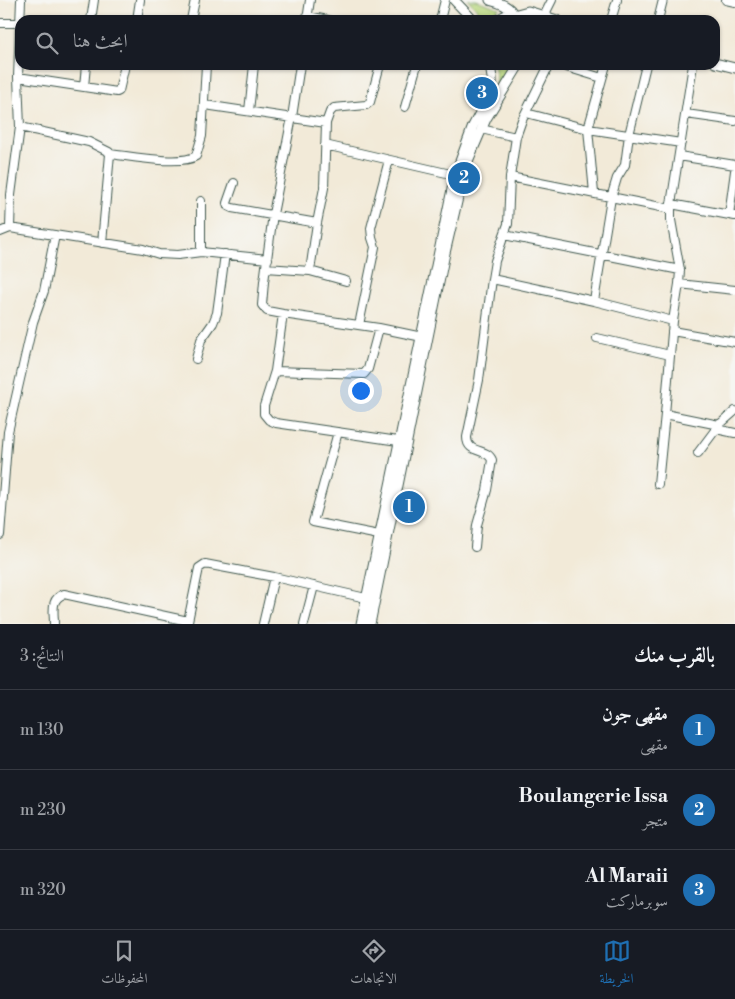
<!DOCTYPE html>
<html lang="ar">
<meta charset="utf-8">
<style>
:root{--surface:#171b24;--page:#20242c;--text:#f1f3f6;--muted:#9ea1a6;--line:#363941;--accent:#1f6fb2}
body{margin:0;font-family:"Libre Bodoni",Amiri,serif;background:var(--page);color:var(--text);direction:rtl}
.you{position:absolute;left:360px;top:390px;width:18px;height:18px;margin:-12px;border:4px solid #fff;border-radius:50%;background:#1a73e8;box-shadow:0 0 0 8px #1a73e833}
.badge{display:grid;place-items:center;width:32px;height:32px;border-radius:50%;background:var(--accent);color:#fff;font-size:16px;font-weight:700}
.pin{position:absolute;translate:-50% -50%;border:2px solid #fff;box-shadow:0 1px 5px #0006}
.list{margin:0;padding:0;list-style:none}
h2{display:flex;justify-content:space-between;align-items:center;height:65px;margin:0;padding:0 20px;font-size:21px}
h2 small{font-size:16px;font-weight:400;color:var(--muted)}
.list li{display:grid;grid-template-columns:32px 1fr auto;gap:15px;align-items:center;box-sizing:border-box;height:80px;padding:0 20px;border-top:1px solid var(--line)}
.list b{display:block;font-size:19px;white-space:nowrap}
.list p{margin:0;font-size:16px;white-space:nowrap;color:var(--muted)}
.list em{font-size:16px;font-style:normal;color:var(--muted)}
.icon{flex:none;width:28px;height:28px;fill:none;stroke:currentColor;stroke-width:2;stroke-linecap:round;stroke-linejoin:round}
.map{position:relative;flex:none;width:735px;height:624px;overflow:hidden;direction:ltr}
.search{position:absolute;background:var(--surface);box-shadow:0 1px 4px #0004;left:15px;right:15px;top:15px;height:55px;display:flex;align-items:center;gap:12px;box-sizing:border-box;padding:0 18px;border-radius:15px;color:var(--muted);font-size:19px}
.sheet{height:305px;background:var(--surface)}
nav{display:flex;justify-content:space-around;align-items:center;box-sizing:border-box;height:70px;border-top:1px solid var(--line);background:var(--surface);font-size:14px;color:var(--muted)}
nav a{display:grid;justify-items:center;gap:2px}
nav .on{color:var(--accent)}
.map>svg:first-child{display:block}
.green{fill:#b7d67d;stroke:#6b8a58}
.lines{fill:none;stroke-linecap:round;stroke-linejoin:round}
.minor-casing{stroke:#3f574d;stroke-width:10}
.tertiary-casing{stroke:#3f574d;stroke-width:11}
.minor{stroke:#fff;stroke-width:8}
.tertiary{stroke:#fff;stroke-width:9}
</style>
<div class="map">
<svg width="735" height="624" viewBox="0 0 735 624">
<rect width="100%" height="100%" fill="#f6f6f2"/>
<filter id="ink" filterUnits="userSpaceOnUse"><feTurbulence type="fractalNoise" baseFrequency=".02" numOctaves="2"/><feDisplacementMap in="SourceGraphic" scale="10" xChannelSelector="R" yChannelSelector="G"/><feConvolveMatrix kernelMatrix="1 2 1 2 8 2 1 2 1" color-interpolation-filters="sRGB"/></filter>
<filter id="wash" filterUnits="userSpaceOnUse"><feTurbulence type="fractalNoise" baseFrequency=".0096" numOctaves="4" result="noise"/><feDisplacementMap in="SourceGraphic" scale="20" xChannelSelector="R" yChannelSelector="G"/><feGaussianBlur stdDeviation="1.12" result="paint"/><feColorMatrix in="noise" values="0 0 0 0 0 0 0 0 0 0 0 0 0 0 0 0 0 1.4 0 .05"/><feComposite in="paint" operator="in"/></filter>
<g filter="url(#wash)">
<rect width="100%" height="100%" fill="#f2ead8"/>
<path class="green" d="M468,0H476L499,8L489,20H481L476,8Z
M494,65H514L496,92L497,79Z"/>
</g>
<g filter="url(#ink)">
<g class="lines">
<defs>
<path id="minor" d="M726,0L735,2
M307,16L328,20
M544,16L552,0
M91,20L94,0
M137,20L140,0
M191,20L195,0
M307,20L310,0
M440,20L445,0
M611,20L617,0
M658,20L663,0
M0,23H20
M300,65L292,117L273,214L264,282L262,305L267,311L283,314L379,328L427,338
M560,65L602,78
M693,65L671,204V220L680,270L679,284L673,321L665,414L719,425
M18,77L21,0
M84,87L86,65
M205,105L326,123
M405,107L417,65
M249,111L254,65
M526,113L588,129L606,65
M686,114L735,121
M20,127L89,142L109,152L110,154L102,243
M481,129L516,137L510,177L508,224L504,235L680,270
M516,137L522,120L549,65
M325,145L455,175
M110,154C129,156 181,166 196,156L202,136L206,65
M679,156L735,165
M510,177L671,209
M234,183L227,203L228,206L232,208L317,223L324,188L326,123L330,112L334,108L366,105L370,102L380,65
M594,193L588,129L681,143
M201,201V252
M671,204L735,216
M729,215L735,171
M317,223L310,271L346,281
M10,228L11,195L20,127L18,77L117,92L119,91L125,65
M0,232L10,228L143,249L159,254L178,255L201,252L268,259
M266,268L310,271
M492,279L495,261L504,235
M679,284L735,290
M594,301L611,198L617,178L625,165L629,135L646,65
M283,314L275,371L264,406V414L269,420L276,423L398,441
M359,325L375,247L372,238L371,228L389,160
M672,331L735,342
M597,338L670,355
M196,359L201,340L213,323L217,313L225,254
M275,371L364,374L368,369L379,328
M716,429L735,433
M338,432L313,522L379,535
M698,453L719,425L735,411
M658,484L665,414
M0,535L8,432L33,322L44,291L55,235
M475,547L477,525L487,490L492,460C487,447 467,455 467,437L479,380L492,279L594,301L673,321
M54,624C54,611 50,599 64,594L188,621L199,568L205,564L274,577L366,598
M263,624L274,577
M304,624L314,586"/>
<path id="tertiary" d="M454,0L473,20
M490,0C498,3 509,5 513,14
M517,14L528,11L557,20
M498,20C508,12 518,12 528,20
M715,63L735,68
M361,624L455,175L473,126L492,90V78L490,65
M370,624L445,253L465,168L486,119L519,65"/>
</defs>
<use href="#minor" class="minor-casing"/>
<use href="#tertiary" class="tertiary-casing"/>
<use href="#minor" class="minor"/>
<use href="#tertiary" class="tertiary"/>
</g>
</g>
</svg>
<div class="you"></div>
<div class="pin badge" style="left:409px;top:507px">1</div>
<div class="pin badge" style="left:464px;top:178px">2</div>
<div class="pin badge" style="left:482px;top:93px">3</div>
<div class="search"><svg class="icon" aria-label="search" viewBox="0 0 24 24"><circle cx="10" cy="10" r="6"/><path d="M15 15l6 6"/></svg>ابحث هنا</div>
</div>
<section class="sheet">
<h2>بالقرب منك<small>النتائج: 3</small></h2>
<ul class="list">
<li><span class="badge">1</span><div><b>مقهى جون</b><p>مقهى</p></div><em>130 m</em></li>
<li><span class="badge">2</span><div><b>Boulangerie Issa</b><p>متجر</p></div><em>230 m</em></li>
<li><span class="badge">3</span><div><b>Al Maraii</b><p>سوبرماركت</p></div><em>320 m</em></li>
</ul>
</section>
<nav>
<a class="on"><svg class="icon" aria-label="map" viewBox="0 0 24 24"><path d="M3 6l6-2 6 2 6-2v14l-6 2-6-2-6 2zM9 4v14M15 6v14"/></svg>الخريطة</a>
<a><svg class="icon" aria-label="directions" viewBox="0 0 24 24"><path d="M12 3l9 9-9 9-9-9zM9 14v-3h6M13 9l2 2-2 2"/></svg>الاتجاهات</a>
<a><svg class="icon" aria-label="saved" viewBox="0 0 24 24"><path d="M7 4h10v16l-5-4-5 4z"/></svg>المحفوظات</a>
</nav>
